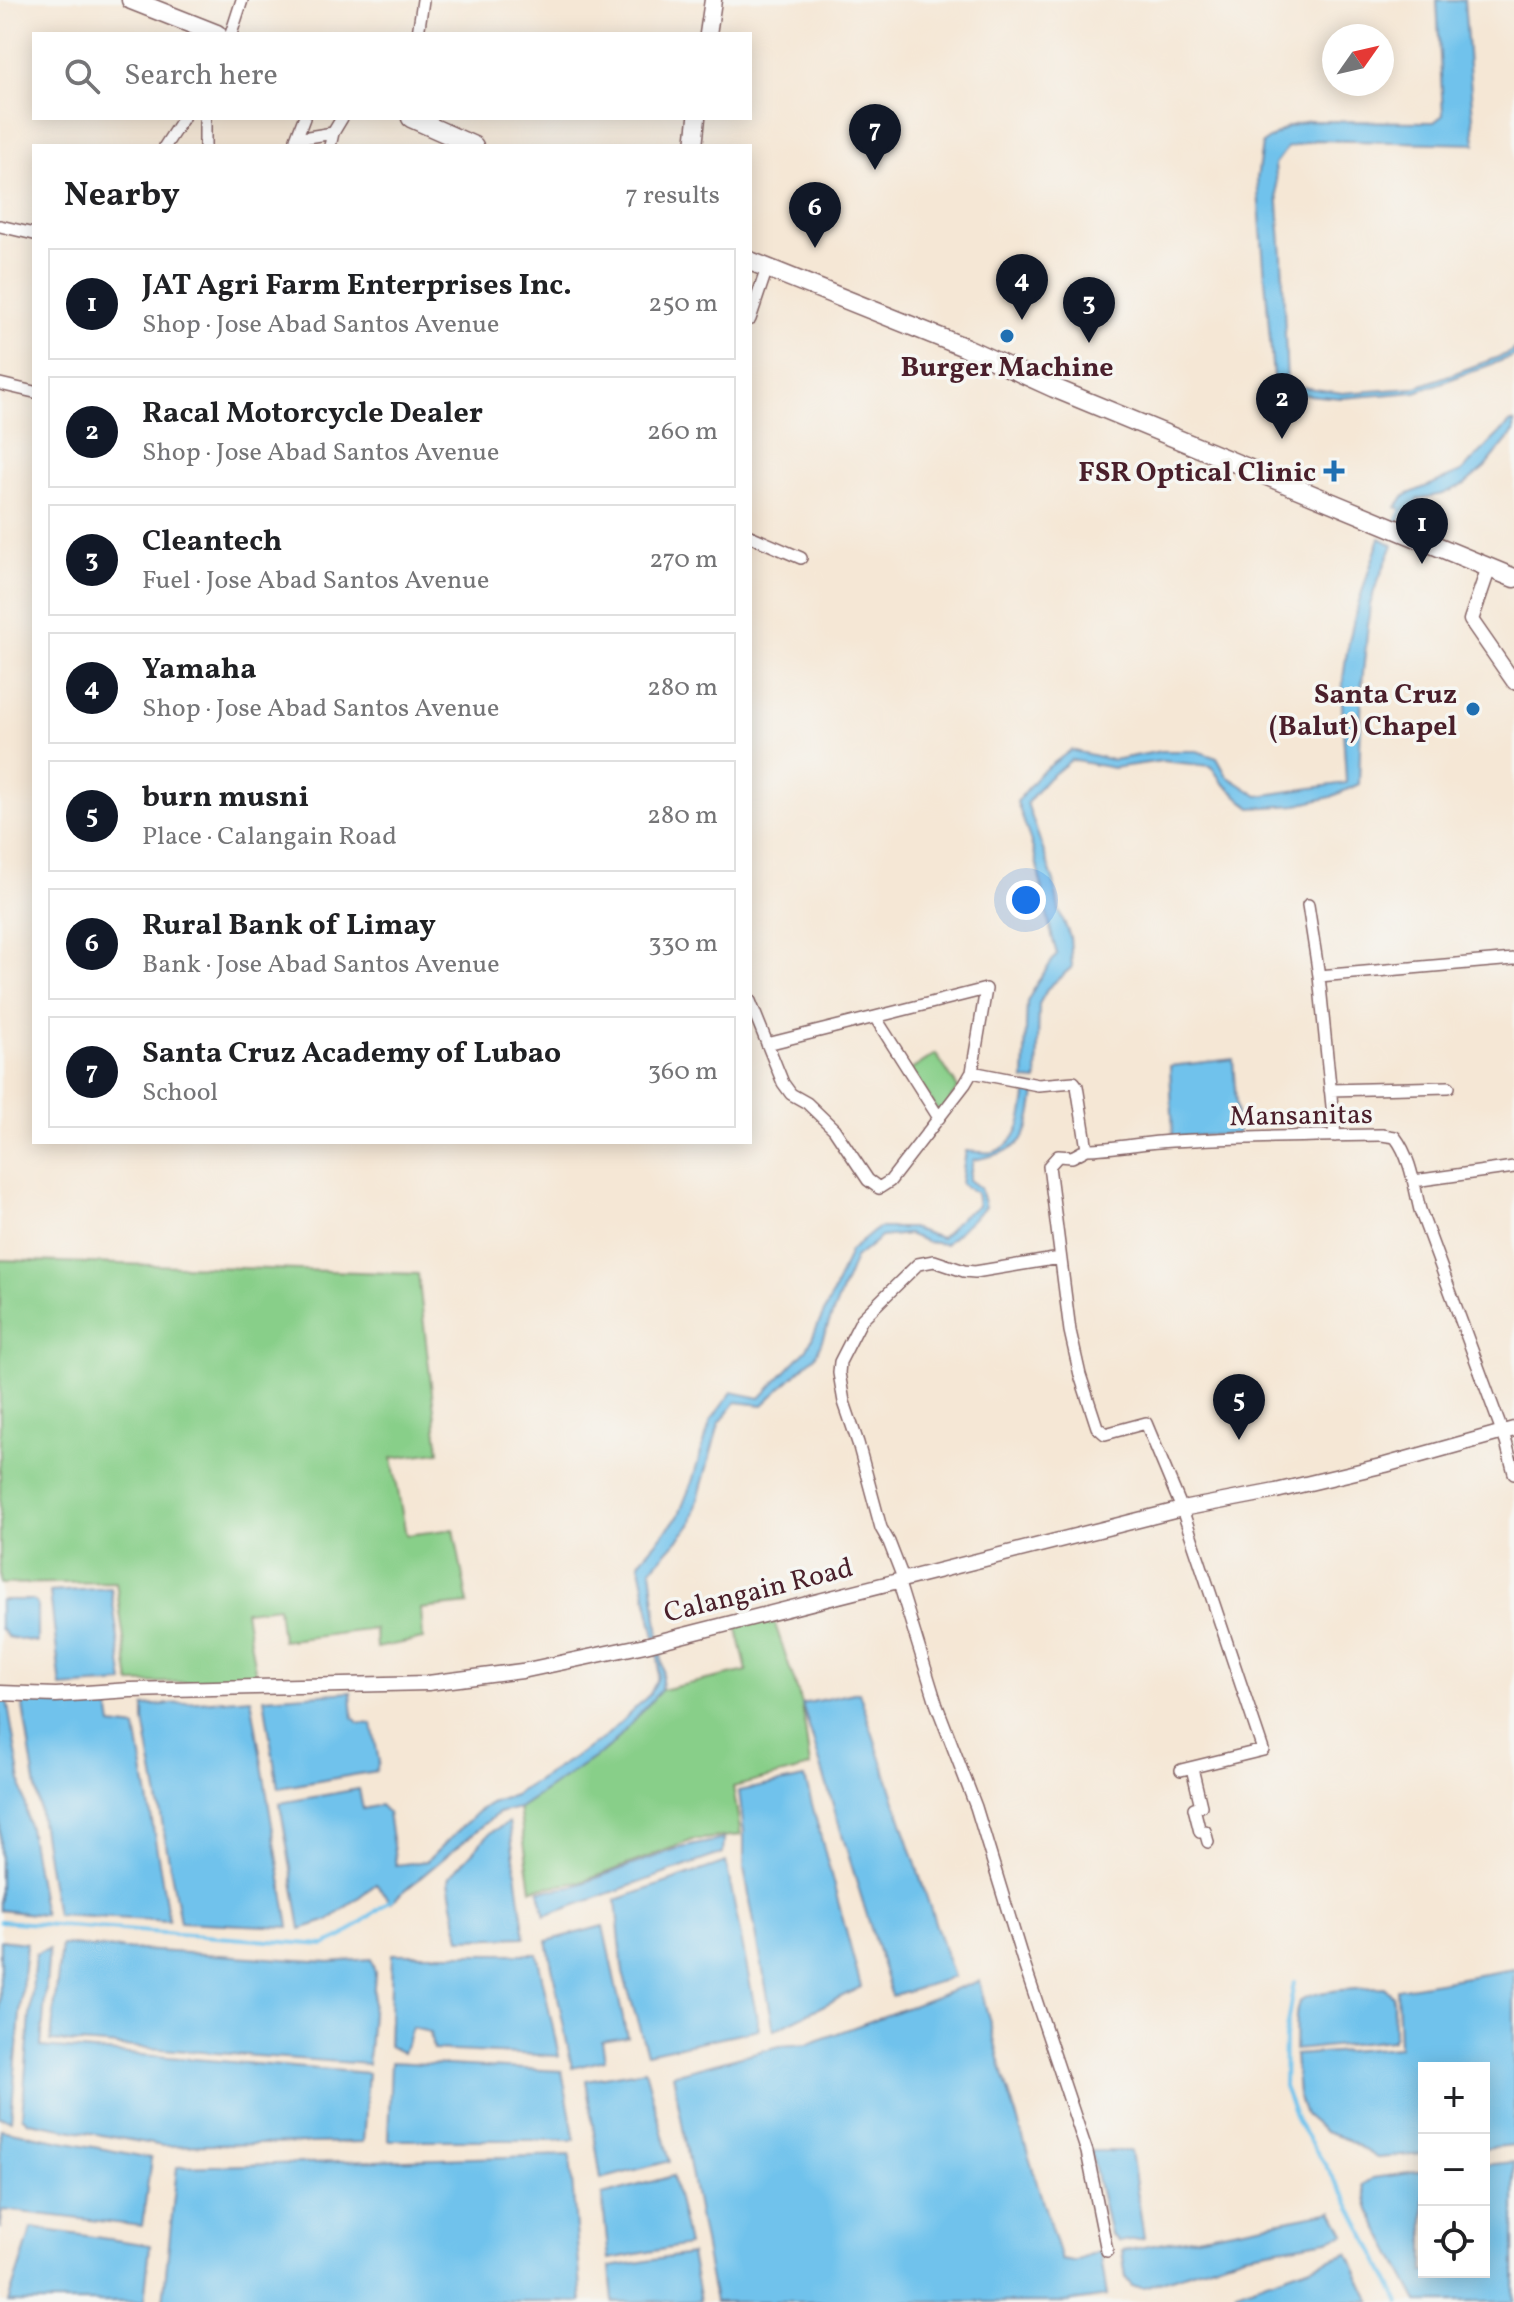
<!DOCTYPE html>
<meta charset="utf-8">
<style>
:root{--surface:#fff;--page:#f6f6f6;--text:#202124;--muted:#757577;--line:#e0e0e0;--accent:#111827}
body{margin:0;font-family:Vollkorn,serif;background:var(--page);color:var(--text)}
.controls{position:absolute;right:24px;bottom:24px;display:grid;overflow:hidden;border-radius:0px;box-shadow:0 4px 20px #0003}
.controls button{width:72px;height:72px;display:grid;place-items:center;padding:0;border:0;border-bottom:2px solid var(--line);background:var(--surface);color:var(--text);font:40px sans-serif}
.compass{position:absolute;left:1322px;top:24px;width:72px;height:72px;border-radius:50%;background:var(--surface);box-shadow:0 4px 20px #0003;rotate:56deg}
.you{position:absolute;left:1026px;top:900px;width:28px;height:28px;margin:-20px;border:6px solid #fff;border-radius:50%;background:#1a73e8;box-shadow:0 0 0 12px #1a73e833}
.badge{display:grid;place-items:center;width:52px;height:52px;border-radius:50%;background:var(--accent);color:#fff;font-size:26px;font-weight:700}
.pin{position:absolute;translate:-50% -66px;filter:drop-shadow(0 2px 4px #0008)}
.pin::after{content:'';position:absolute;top:42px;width:28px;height:24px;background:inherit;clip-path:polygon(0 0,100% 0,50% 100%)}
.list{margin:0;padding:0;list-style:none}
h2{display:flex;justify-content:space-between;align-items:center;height:104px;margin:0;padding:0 32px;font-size:34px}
h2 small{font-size:26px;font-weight:400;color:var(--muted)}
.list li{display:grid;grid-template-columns:52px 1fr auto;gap:24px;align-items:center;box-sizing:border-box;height:112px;margin:0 16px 16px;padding:0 16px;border:2px solid var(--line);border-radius:0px}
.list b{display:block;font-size:30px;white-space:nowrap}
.list p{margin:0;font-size:26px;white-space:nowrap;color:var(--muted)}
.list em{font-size:26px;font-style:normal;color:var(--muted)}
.icon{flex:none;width:44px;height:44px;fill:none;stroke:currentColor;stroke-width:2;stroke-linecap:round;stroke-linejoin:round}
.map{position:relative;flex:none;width:1514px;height:2302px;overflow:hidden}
.search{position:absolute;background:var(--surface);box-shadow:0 4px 20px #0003;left:32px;top:32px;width:720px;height:88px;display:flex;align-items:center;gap:20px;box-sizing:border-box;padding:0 28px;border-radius:0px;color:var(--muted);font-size:30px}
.panel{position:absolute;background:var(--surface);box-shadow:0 4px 20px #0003;left:32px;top:144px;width:720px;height:1000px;border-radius:0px}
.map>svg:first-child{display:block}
.green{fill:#88cf89;stroke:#69775a;stroke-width:2}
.water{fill:#70c2ec;stroke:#5d708c;stroke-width:2}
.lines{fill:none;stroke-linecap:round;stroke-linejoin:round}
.stream{stroke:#70c2ec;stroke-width:4}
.minor-casing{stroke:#866566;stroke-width:14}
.tertiary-casing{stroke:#866566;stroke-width:17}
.secondary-casing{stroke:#866566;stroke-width:19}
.primary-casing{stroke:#866566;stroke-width:21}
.minor{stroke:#fff;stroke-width:11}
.tertiary{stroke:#fff;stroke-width:14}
.secondary{stroke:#fff;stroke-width:16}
.primary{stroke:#fff;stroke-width:18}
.poi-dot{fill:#1f6fb2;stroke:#f6f6f2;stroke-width:3}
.labels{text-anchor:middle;stroke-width:7;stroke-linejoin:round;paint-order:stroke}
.poi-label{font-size:28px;font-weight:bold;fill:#4a1f2b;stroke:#f6f6f2;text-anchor:end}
.street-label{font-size:28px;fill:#4a1f2b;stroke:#f6f6f2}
</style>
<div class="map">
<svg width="1514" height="2302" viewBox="0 0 1514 2302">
<rect width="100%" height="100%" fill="#f6f6f2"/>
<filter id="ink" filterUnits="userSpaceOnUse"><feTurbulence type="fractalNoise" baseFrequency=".0125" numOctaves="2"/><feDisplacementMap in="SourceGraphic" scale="16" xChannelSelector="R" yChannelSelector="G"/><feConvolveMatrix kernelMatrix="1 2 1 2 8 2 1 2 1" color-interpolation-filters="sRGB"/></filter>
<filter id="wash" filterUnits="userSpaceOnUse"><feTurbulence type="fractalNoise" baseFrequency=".006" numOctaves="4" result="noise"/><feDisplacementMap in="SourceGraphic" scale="32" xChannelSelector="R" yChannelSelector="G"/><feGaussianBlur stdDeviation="1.8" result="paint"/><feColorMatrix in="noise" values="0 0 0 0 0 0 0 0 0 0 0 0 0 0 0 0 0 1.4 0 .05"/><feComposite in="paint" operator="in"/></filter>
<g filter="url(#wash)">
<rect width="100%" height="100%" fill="#f5e7d5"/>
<path class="green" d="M936,1054L958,1088L940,1114L911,1070Z
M0,1260L418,1274L439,1452L392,1458L406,1535L454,1529L468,1604L421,1609L423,1639L376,1648L375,1629L282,1641L278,1607L245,1611L257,1681L130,1683L116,1582L0,1584Z
M772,1615L802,1704L810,1767L733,1787L741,1835L693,1840L581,1882L531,1889L519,1808L610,1747L661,1690L747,1671L736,1624Z"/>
<path class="water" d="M1437,0H1464L1475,144L1315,140L1287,148L1275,164L1282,256L1287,385L1342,393L1414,388L1507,354L1514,349V356L1416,392L1342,398L1285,393L1274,389L1257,179L1262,144L1287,127L1308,121L1434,122L1443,115Z
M1511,422H1514V432L1485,467L1465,484L1443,494L1418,499L1415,506L1412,505L1409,512L1396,507L1406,495L1461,472Z
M1380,538L1393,545L1375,588L1370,605L1362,683L1359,784L1331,797L1297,805L1251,808L1222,782L1211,766L1162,761L1113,768L1071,760L1044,782L1027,803L1054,882L1059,910L1070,937L1072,967L1048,988L1039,1004L1037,1081L1024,1080L1027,1002L1037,983L1057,954C1047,922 1043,889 1035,856C1030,838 1023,820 1017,802L1039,774L1071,750L1113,760L1162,751H1197L1217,758L1227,776L1258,796L1346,783C1345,754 1342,725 1342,696C1344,641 1362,590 1380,538Z
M1233,1059L1238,1134L1173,1137L1170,1066Z
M1027,1086L1036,1087C1028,1138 1028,1150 973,1160L969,1180L980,1188L985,1207L945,1244L927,1242L908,1234L881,1237L855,1258L816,1355L763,1405L736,1402L719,1424L691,1525L651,1569L659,1637L655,1638L639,1562L678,1517L692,1482L711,1420L732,1392L760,1398L807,1349L834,1291L850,1251L878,1228H911L941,1238L963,1215L978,1206L976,1193L961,1184L966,1151C974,1151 985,1154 993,1152C1021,1145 1025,1110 1027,1086Z
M111,1588L124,1683L61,1687L50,1592Z
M0,1600H32L37,1604V1642L8,1637L0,1628Z
M655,1641L659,1642L663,1668L661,1690L610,1747L519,1808L498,1813L391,1902L376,1884L329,1920L301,1929L280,1803L359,1789L363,1809L380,1805L388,1813L396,1865L427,1861L477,1812L491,1803L514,1795L604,1738L650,1694L657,1680L659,1664Z
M351,1692L353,1717L358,1723L372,1724L379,1762L376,1771L278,1788L264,1698Z
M859,1692L953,1977L892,1997L802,1704Z
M251,1698L289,1927L180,1922L144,1721V1706Z
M0,1700H7L44,1915L0,1910Z
M22,1700H108L112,1725L136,1728L169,1921L56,1915Z
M805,1778L861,1987L774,2030L744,1868V1832L739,1791Z
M509,1822L525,1937L460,1939L449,1882L450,1876L490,1833Z
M724,1839L723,1853L545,1916L539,1891L572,1887L676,1849Z
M726,1862L759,2029L647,2053L623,1973L616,1900Z
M603,1926L627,2037L602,2041L605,2060L572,2068L547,1941Z
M0,1940L26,1943L11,2120L0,2118Z
M61,1945L329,1962L371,1959L375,1973L368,2064L51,2041Z
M49,1949L41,2047L368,2073L363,2142L163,2146L29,2122L22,2116L35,1954Z
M392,1954H537L559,2056L433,2050L430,2032L412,2028L403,2053L389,2046Z
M1514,1969V2145L1484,2148V2068H1424V2154L1377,2158L1348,2140L1325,2132L1305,2115L1298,2095L1295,2055L1399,2047L1397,1989Z
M979,1981L1004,2077L1061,2260L1074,2262L1100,2251L1107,2296L1066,2302H715L673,2074L780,2046L808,2044Z
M1385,1988L1393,1996L1394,2037L1391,2040L1295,2050C1296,2038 1294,2016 1298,2005C1304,1988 1368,1989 1385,1988Z
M391,2062L562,2071L575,2140H388Z
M645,2070L670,2161L601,2179L586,2080Z
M0,2129L151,2158L142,2226L3,2210L0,2229Z
M1091,2151H1131L1144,2238L1119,2242L1110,2234Z
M570,2155L582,2302H163L177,2167Z
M1514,2162V2302H1418L1369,2210L1363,2185L1373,2178L1424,2171V2272H1484V2165Z
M673,2176L688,2245L609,2259L602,2195Z
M1333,2211L1345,2234L1328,2240L1244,2254L1144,2287L1132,2286L1126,2278L1122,2251Z
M32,2228L150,2245L144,2302H8Z
M1348,2253L1371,2302H1240L1236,2292Z
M691,2254L700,2301L613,2302L610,2267Z"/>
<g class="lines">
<path class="stream" d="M1397,522L1405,505
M0,1921L324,1945L342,1937L393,1898
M1294,1982L1285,2037L1284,2087L1297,2121L1345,2196L1400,2302"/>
</g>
</g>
<g filter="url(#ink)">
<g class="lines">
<defs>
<path id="minor" d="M231,34L242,0
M418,34L423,0
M205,118V146
M296,139L304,118
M165,146L183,118
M295,146L296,139L333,133
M330,146L333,133L342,118
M0,226L34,234
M750,319L767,268
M0,384L34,392
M750,536L801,558
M1308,905L1319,976L1335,1136
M1319,976L1514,959
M750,1001L783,1083L791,1094L807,1103L834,1129L868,1180L879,1188L890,1181L965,1084L972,1072L1038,1085L1074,1082L1077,1086L1087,1149L1072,1157L1058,1156L1049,1166L1070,1331L1080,1375L1097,1427L1105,1434L1146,1423L1182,1509L1263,1750L1181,1770
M875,1017L986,989L972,1072
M767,1044L875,1017L939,1118
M1330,1090L1449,1087
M1087,1149C1116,1149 1144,1142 1172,1141C1242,1137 1313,1136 1382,1135L1395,1137C1411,1158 1414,1186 1420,1210L1506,1442L1514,1473
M1414,1181L1514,1167
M903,1578L889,1542L881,1528L858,1443L844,1402L839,1373L840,1362L862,1319L918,1264L934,1261L964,1271L975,1272L1060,1258
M898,1580L937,1706L976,1807L1023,1961L1087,2152L1107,2251
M1192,1768L1201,1806L1194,1808L1200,1832L1205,1831L1208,1842"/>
<path id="tertiary" d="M1489,567L1471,620L1514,682
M0,1693L56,1695L130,1690L428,1683L522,1671L645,1645L1182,1509L1276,1491L1385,1465L1514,1429"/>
<path id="secondary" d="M708,34L713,0
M694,146L697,118"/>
<path id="primary" d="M131,0L217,34
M411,118L474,146
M750,261L964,347L1054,388L1514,578"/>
</defs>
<use href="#minor" class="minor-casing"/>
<use href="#tertiary" class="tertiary-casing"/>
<use href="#secondary" class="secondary-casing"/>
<use href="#primary" class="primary-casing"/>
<use href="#minor" class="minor"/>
<use href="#tertiary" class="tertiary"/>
<use href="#secondary" class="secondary"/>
<use href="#primary" class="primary"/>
</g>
</g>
<g class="poi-dot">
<circle cx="1007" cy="336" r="8"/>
<path d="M1330 459h8v8h8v8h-8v8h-8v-8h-8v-8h8z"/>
<circle cx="1473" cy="709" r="8"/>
</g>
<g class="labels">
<g class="poi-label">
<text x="1007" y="376" text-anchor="middle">Burger Machine</text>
<text x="1316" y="481">FSR Optical Clinic</text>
<text x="1457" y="703">Santa Cruz<tspan x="1457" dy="32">(Balut) Chapel</tspan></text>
</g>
<g class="street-label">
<text transform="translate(1301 1114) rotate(-1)" y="10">Mansanitas</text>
<text transform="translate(758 1589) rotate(-14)" y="10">Calangain Road</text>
</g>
</g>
</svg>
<div class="controls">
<button>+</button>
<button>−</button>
<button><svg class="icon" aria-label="locate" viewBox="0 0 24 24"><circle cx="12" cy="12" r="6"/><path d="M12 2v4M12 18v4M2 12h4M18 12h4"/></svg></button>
</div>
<svg class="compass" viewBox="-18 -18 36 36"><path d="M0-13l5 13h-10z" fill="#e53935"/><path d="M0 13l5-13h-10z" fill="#757577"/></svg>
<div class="you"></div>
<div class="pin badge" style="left:1422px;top:564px">1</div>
<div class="pin badge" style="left:1282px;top:439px">2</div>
<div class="pin badge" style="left:1089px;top:343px">3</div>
<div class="pin badge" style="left:1022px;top:320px">4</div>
<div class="pin badge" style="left:1239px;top:1440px">5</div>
<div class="pin badge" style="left:815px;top:248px">6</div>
<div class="pin badge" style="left:875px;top:170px">7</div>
<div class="search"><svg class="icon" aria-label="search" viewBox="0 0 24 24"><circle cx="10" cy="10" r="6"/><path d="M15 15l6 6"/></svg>Search here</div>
<section class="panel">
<h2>Nearby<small>7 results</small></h2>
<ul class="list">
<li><span class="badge">1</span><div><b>JAT Agri Farm Enterprises Inc.</b><p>Shop · Jose Abad Santos Avenue</p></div><em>250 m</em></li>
<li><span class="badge">2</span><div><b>Racal Motorcycle Dealer</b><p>Shop · Jose Abad Santos Avenue</p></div><em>260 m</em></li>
<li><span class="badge">3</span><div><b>Cleantech</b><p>Fuel · Jose Abad Santos Avenue</p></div><em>270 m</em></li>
<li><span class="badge">4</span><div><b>Yamaha</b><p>Shop · Jose Abad Santos Avenue</p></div><em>280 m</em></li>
<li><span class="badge">5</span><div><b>burn musni</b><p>Place · Calangain Road</p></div><em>280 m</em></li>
<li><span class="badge">6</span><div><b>Rural Bank of Limay</b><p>Bank · Jose Abad Santos Avenue</p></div><em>330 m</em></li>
<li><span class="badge">7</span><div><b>Santa Cruz Academy of Lubao</b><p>School</p></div><em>360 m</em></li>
</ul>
</section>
</div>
